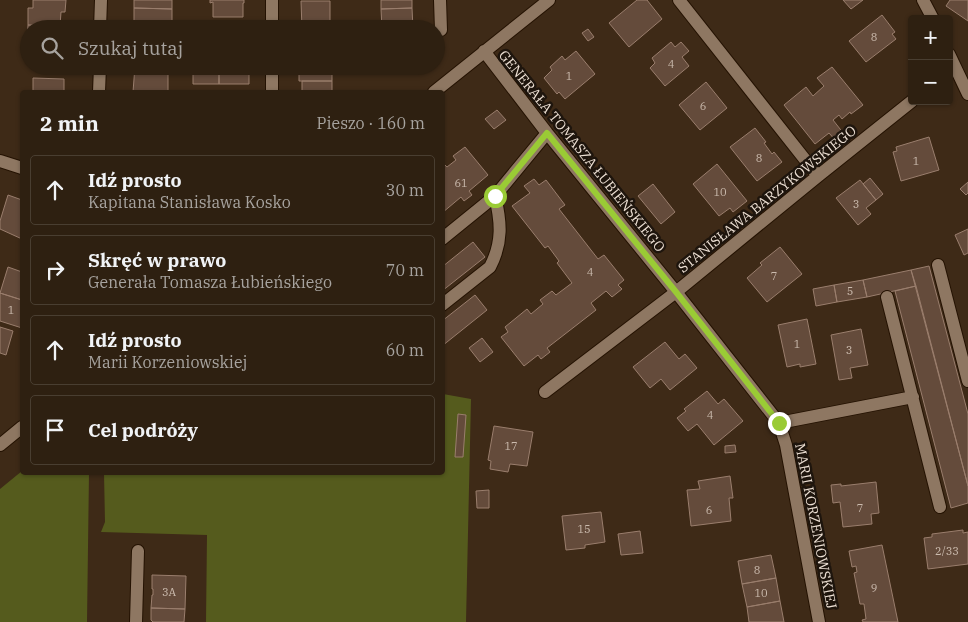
<!DOCTYPE html>
<html lang="pl">
<meta charset="utf-8">
<style>
:root{--surface:#2e2011;--page:#3a2d1f;--text:#f1f3f6;--muted:#a7a39f;--line:#493e31}
body{margin:0;font-family:"IBM Plex Serif",serif;background:var(--page);color:var(--text)}
.controls{position:absolute;right:15px;top:15px;display:grid;overflow:hidden;border-radius:5px;box-shadow:0 1px 4px #0004}
.controls button{width:45px;height:45px;display:grid;place-items:center;padding:0;border:0;border-bottom:1px solid var(--line);background:var(--surface);color:var(--text);font:25px sans-serif}
.stop{position:absolute;width:15px;height:15px;margin:-11px;border:4px solid #9acb35;border-radius:50%;background:#fff}
.stop.end{background:#9acb35;border-color:#fff;box-shadow:0 1px 5px #0008}
.list{margin:0;padding:0;list-style:none}
h2{display:flex;justify-content:space-between;align-items:center;height:65px;margin:0;padding:0 20px;font-size:21px}
h2 small{font-size:16px;font-weight:400;color:var(--muted)}
.list li{display:grid;grid-template-columns:32px 1fr auto;gap:15px;align-items:center;box-sizing:border-box;height:70px;margin:0 10px 10px;padding:0 10px;border:1px solid var(--line);border-radius:5px}
.list b{display:block;font-size:19px;white-space:nowrap}
.list p{margin:0;font-size:16px;white-space:nowrap;color:var(--muted)}
.list em{font-size:16px;font-style:normal;color:var(--muted)}
.icon{flex:none;width:28px;height:28px;fill:none;stroke:currentColor;stroke-width:2;stroke-linecap:round;stroke-linejoin:round}
.map{position:relative;flex:none;width:968px;height:622px;overflow:hidden}
.search{position:absolute;background:var(--surface);box-shadow:0 1px 4px #0004;left:20px;top:20px;width:425px;height:55px;display:flex;align-items:center;gap:12px;box-sizing:border-box;padding:0 18px;border-radius:28px;color:var(--muted);font-size:19px}
.panel{position:absolute;background:var(--surface);box-shadow:0 1px 4px #0004;left:20px;top:90px;width:425px;height:385px;border-radius:5px}
.map>svg:first-child{display:block}
.green{fill:#555b1d}
.building{fill:#644b3b;stroke:#9a7e6d}
.lines{fill:none;stroke-linecap:round;stroke-linejoin:round}
.minor-casing{stroke:#241202;stroke-width:14}
.minor{stroke:#8e7762;stroke-width:12}
.route{stroke:#9acb35;stroke-width:6}
.labels{text-anchor:middle;stroke-width:5;stroke-linejoin:round;paint-order:stroke}
.number-label{font-size:11px;fill:#cbbbae}
.street-label{font-size:14px;fill:#ede0d4;stroke:#1e150d}
</style>
<div class="map">
<svg width="968" height="622" viewBox="0 0 968 622">
<rect width="100%" height="100%" fill="#3e2a17"/>
<path class="green" d="M443,394L471,399L466,622H206L207,535L101,532L105,522L104,473L442,472Z
M22,471V472L89,473L87,622H0V489Z"/>
<path class="building" d="M33,0H66L65,12H61L60,26L28,25V8H33Z
M134,0H172V9L134,8Z
M210,0H244V3H243V17H213V2L210,3Z
M381,0H412V8L381,9Z
M637,0H647L662,19L629,47L609,23Z
M843,0H863L851,9Z
M950,0H968V21L946,6Z
M301,1H330V29H302Z
M134,8L172,9V29H136V21H134Z
M412,8L413,29H382L381,9Z
M882,15L895,32L892,34L896,39L866,62L849,41Z
M28,25L60,26V29H29V42H27Z
M588,29L594,37L588,41L582,33Z
M671,42L675,47L681,42L689,51L682,57L689,66L665,86L650,68L655,63L652,58Z
M576,51L595,74L565,99L559,92L557,94L544,78L552,70L550,67L562,56L565,60Z
M135,66H168V92H133Z
M193,66H219V84H193Z
M219,66H249V84H219Z
M299,66H332V81H299Z
M832,67L863,105L851,114L850,112L842,119L839,115L833,120L844,134L836,141L829,133L815,144L784,105L806,87L813,96L824,86L817,78Z
M33,78L64,79V92H33Z
M302,81H332V91H328V92H302Z
M706,82L727,108L700,130L679,105Z
M497,110L506,120L494,129L485,119Z
M755,128L766,142L764,143L772,154L774,152L782,162L757,181L730,147Z
M929,137L939,170L901,181L893,152L897,151L896,147Z
M465,147L488,175L469,191L472,195L464,201L461,197L442,213V162L447,167L456,160L453,156Z
M717,164L747,201L733,212L730,208L719,216L693,184Z
M870,178L883,194L876,200L863,184Z
M534,179L539,185L546,180L565,205L559,209L598,259L604,255L624,280L618,285L622,289L612,297L606,291L591,303L596,310L547,348L550,352L541,359L538,355L524,366L501,337L508,332L505,327L527,309L531,314L543,304L540,300L552,291L556,295L572,283L557,263L559,261L548,246L545,248L512,206L530,193L524,186Z
M860,180L876,200L866,208L871,214L858,225L836,198Z
M968,182V193L966,195L960,189Z
M653,184L675,212L661,224L638,196Z
M8,195L22,200V239L0,229V221Z
M968,229V253L964,255L955,235Z
M473,242L485,257L442,291V267Z
M780,247L802,274L767,302L747,278L762,265L760,263Z
M929,266L968,414V486L911,270Z
M8,267L22,272V300L0,293Z
M911,270L916,286L867,297L863,280Z
M863,280L867,297L837,302L834,285Z
M834,285L837,302L816,306L813,289Z
M916,286L968,486V503L951,508L895,291Z
M0,293L22,300V328L0,321Z
M475,295L487,310L442,346V321Z
M807,319L816,364L800,367V364L787,367L778,325Z
M0,327L13,331L6,355L0,353Z
M861,329L868,365L850,368L852,378L839,380L831,335Z
M482,338L493,352L480,362L469,348Z
M665,342L679,359L685,354L697,368L670,390L661,379L650,388L633,367Z
M707,391L718,404L724,399L743,421L714,445L697,424L688,431L677,418L686,411L684,409Z
M458,414L466,415L463,457H455Z
M494,426L533,432L527,466L510,464L508,472L490,469L491,461L488,460Z
M735,445L736,452L725,453V446Z
M730,476L733,498H729L731,521L691,526L687,490L700,489L698,481Z
M876,482L879,513L871,514L872,524L843,527L840,502L833,503L831,485L841,484V486Z
M489,490V508H477L476,491Z
M601,512L605,542L585,545V548L566,550L562,516Z
M963,530V533L968,532V564L928,569L924,538L932,537V534Z
M640,531L643,553L621,555L618,534Z
M882,545L898,622H863L862,620L866,619L864,604H860L854,573L857,572L856,566L852,567L849,551Z
M771,555L776,578L742,584L738,561Z
M152,575L186,576L185,609L151,608L152,595H153V589H152Z
M776,578L780,601L747,607L742,584Z
M780,601L784,622H749L747,607Z
M151,608L185,609L184,622H153L151,620Z"/>
<g class="lines">
<defs>
<path id="minor" d="M440,0L441,30
M679,0L818,176
M923,0L933,19
M100,29L101,0
M272,29V0
M484,51L547,133L676,292L779,423L786,445L819,622
M949,54L968,94
M99,92L100,66
M272,92V66
M434,92L549,0
M0,161L22,168
M442,239L495,196L547,133
M938,265L968,381
M887,297L940,507
M442,305L490,267C503,242 501,222 495,196
M545,392L676,292L818,176L912,101
M779,423L913,397
M0,445L22,427
M136,622L138,551"/>
</defs>
<use href="#minor" class="minor-casing"/>
<use href="#minor" class="minor"/>
</g>
<g class="lines">
<path class="route" d="M495,196L547,133L676,292L779,423"/>
</g>
<g class="labels">
<g class="number-label">
<text x="874" y="41">8</text>
<text x="671" y="68">4</text>
<text x="569" y="80">1</text>
<text x="703" y="110">6</text>
<text x="759" y="162">8</text>
<text x="916" y="165">1</text>
<text x="461" y="187">61</text>
<text x="720" y="196">10</text>
<text x="856" y="208">3</text>
<text x="590" y="276">4</text>
<text x="774" y="280">7</text>
<text x="850" y="295">5</text>
<text x="11" y="314">1</text>
<text x="797" y="348">1</text>
<text x="849" y="354">3</text>
<text x="710" y="419">4</text>
<text x="511" y="450">17</text>
<text x="860" y="512">7</text>
<text x="709" y="514">6</text>
<text x="584" y="533">15</text>
<text x="947" y="555">2/33</text>
<text x="757" y="574">8</text>
<text x="874" y="592">9</text>
<text x="169" y="596">3A</text>
<text x="761" y="597">10</text>
</g>
<g class="street-label">
<text transform="translate(582 151) rotate(51)" y="5">GENERAŁA TOMASZA ŁUBIEŃSKIEGO</text>
<text transform="translate(767 199) rotate(-39)" y="5">STANISŁAWA BARZYKOWSKIEGO</text>
<text transform="translate(816 526) rotate(79)" y="5">MARII KORZENIOWSKIEJ</text>
</g>
</g>
</svg>
<div class="controls">
<button>+</button>
<button>−</button>
</div>
<div class="stop" style="left:495px;top:196px"></div>
<div class="stop end" style="left:779px;top:423px"></div>
<div class="search"><svg class="icon" aria-label="search" viewBox="0 0 24 24"><circle cx="10" cy="10" r="6"/><path d="M15 15l6 6"/></svg>Szukaj tutaj</div>
<section class="panel">
<h2>2 min<small>Pieszo · 160 m</small></h2>
<ul class="list">
<li><svg class="icon" aria-label="ahead" viewBox="0 0 24 24"><path d="M12 20V5M6 11l6-6 6 6"/></svg><div><b>Idź prosto</b><p>Kapitana Stanisława Kosko</p></div><em>30 m</em></li>
<li><svg class="icon" aria-label="right" viewBox="0 0 24 24"><path d="M7 20v-9h11M14 6l5 5-5 5"/></svg><div><b>Skręć w prawo</b><p>Generała Tomasza Łubieńskiego</p></div><em>70 m</em></li>
<li><svg class="icon" aria-label="ahead" viewBox="0 0 24 24"><path d="M12 20V5M6 11l6-6 6 6"/></svg><div><b>Idź prosto</b><p>Marii Korzeniowskiej</p></div><em>60 m</em></li>
<li><svg class="icon" aria-label="arrive" viewBox="0 0 24 24"><path d="M6 21V4h12l-3 4 3 4H6"/></svg><div><b>Cel podróży</b></div></li>
</ul>
</section>
</div>
